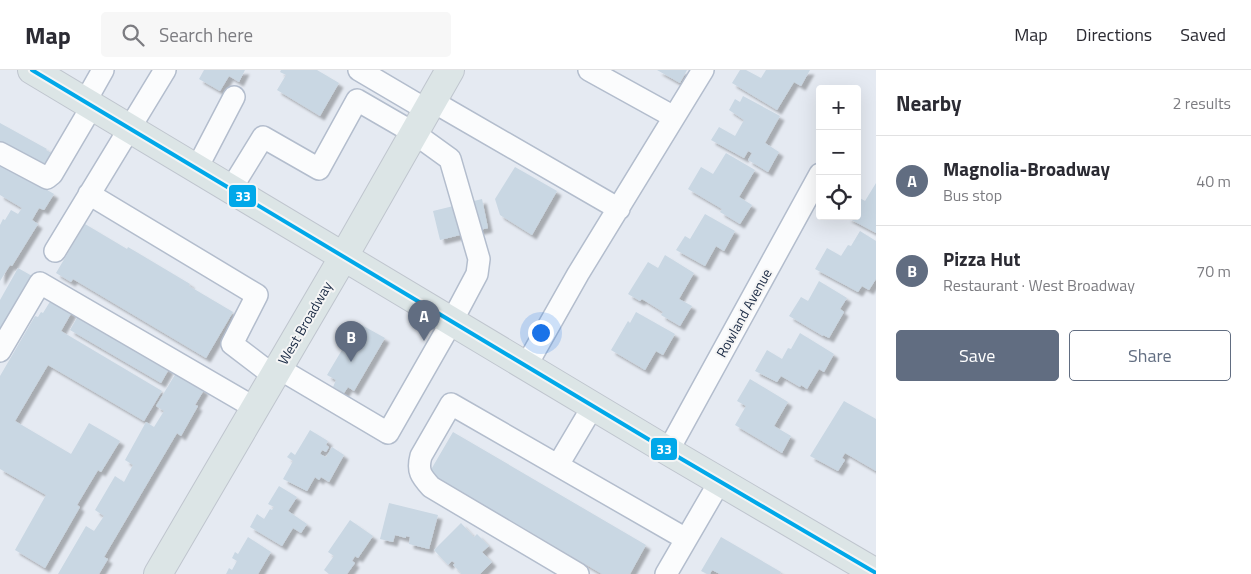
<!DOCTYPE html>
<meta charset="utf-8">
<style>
:root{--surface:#fff;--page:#f7f7f7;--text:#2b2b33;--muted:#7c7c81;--line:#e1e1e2;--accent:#616d81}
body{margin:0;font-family:"Titillium Web",sans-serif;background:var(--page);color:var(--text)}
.controls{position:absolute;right:15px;top:15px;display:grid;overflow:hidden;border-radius:5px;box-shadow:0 5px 20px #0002}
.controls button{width:45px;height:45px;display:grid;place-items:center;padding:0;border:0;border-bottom:1px solid var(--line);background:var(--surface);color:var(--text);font:25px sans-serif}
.you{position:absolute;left:540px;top:262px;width:18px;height:18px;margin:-12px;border:4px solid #fff;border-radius:50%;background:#1a73e8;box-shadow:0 0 0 8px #1a73e833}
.badge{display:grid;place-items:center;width:32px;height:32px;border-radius:50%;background:var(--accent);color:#fff;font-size:16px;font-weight:700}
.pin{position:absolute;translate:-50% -41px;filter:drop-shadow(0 1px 2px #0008)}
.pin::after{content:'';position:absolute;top:26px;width:18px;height:15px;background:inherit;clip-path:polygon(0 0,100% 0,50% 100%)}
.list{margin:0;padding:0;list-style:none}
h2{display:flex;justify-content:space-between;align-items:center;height:65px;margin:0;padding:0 20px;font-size:21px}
h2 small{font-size:16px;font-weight:400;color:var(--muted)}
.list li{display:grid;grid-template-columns:32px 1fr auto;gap:15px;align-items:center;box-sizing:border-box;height:90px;padding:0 20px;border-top:1px solid var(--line)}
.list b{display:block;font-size:19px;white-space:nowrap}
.list p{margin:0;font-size:16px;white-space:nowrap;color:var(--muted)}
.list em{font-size:16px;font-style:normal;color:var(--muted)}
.actions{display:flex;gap:10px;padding:15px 20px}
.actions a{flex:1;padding:11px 0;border:1px solid var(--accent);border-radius:5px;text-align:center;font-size:18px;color:var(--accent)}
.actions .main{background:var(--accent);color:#fff}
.icon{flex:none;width:28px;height:28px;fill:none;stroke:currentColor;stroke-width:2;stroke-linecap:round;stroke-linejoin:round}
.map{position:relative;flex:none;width:876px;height:504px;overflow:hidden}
header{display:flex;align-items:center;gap:30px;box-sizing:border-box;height:70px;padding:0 25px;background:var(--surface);border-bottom:1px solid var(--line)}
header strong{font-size:24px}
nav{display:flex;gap:28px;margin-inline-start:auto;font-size:18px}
.search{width:350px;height:45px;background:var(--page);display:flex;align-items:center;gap:12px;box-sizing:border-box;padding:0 18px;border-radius:5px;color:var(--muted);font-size:19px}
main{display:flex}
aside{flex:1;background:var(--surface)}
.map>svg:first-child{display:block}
.building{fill:#c9d7e3;filter:url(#shadow)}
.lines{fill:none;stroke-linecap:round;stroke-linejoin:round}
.minor-casing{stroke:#b3bdcd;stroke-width:24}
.major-casing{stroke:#bfc5ce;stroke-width:30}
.minor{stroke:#fbfcfd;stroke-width:21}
.major{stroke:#dce5e6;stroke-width:28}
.bus-1-casing{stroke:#f5f5f5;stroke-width:8}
.bus-1{stroke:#01a8e9;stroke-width:4}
.labels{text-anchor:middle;stroke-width:4;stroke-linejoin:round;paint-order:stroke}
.street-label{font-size:14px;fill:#1a2a44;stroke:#f5f5f5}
.line-badge{stroke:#f5f5f5;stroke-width:2}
.badge-label{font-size:14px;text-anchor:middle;font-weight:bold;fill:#fff}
</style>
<header>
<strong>Map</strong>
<div class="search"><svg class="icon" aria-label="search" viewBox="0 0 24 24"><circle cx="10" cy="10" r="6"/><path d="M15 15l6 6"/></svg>Search here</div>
<nav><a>Map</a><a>Directions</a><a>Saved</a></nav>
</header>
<main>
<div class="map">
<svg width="876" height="504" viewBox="0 0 876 504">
<defs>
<filter id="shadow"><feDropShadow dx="4.5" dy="4.5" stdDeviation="1" flood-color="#0004"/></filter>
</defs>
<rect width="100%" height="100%" fill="#e5eaf2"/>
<path class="building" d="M204,0H245L239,12L229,6L220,21L199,9Z
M281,0H317L339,13L320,46L277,20L286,5L280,2Z
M657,0H687L680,13Z
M740,0H746L761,8L766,0H810L801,16L794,12L777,40L732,13Z
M743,26L780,46L765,73L779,82L768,102L748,90L752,83L748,81L744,88L711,70L719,57L735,66L744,50L729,40L735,29L740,32Z
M0,53L47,79L46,80L55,85L46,101L0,73Z
M726,83L755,100L739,127L752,135L740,154L720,142L722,139L688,119L701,97L713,104Z
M0,93L54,124L44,140L39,138L32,150L38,154L12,196L10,195L0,211V155L3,149L5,150L11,140L18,144L22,138L0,125Z
M515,97L557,121L532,165L500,145L495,129Z
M876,113V163L846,147L857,146V128L858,127L865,131Z
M482,129L488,158L440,170L433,141Z
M705,144L735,161L724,181L716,176L705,196L676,180L685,166L690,169Z
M85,154L127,179L128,177L190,214L189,216L233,242L206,288L73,209L71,212L56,203Z
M860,161L876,171V209L869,220L862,216L858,222L815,199L827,178L841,186L848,175L851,176Z
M665,185L694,203L679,229L692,236L680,256L661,245L663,242L642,229L640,231L628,224L648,192L658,198Z
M18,198L32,206L0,260V230Z
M819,211L847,228L840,239L844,242L829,268L823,265V266L789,246L801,227L808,231Z
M51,230L72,242L61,261L162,321L144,351L48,295L15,351L71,384L89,353L120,371L101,402L98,400L77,435L80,437L45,498L15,480L46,425L0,399V306L35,246L38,247L41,242L43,243Z
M636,242L675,264L663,285L656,281L645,300L611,280L628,251L630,253Z
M78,246L169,299L161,313L70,260Z
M358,253L385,268L354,321L348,317L344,323L333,317L336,310L327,305Z
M800,263L834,284L824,302L819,299L807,319L801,315L800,317L781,306L777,312L755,301L767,280L782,289L788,278L791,279Z
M176,303L204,320L195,335L198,336L181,366L177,363L104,487L108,489L99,504H58L86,456L94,461L104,446L95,440L115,406L124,412L133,395L125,390L146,352L154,357L164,341L156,336Z
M750,309L788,332L774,356L791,366L782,383L735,355L746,336L737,331Z
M844,331L876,349V401L845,383L842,388L845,390L838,401L810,386Z
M310,360L328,371L326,375L329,377L326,382L322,380L320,384L326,387L332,377L344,385L329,412L321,407L319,410L315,407L307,421L283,409L293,391L287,387L291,382L295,385Z
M453,362L646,475L630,504H602L429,403Z
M279,416L297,427L288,441L307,454L301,463L293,458L282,476L250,457L257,444L264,449L270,439L272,440L274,437L268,434Z
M389,433L438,445L429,479L409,474L410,467L406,466V468L395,465L393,472L380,469Z
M350,450L373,466L358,488L355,486L352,491L355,493L347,504H329L324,500L334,486L328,482Z
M461,453L474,467L477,464L489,476L482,482L492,492L480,504H460L461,503L453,495L455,493L452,491L448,495L434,480Z
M248,467L271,482L258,504H226L229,498L232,500L237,491L232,488L235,482L238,484Z
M721,467L781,502L780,504H720L712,500L710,504H707L701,501Z"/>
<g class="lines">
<defs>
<path id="minor" d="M359,0L427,40
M589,0L674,47
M432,31L619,139
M85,32L103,0
M0,83L47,108L52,104L92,36
M197,98L234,27
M231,119L263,67L319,99L357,30L414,63L450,89L479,189L477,204L452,251L388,363L278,298
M89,124L257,225L232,274L274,306
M55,181L165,0
M0,281L40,213L255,338
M526,296L578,204L703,0
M668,381L820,104
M558,395L593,336
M578,504L431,417C421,406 417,401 421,386L451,334L686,469
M666,504L720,411"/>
<path id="major" d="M32,0L668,381L876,503
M158,504L344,186L450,0"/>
</defs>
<use href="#minor" class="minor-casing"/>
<use href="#major" class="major-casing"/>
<use href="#minor" class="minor"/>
<use href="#major" class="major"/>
<defs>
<path id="bus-1" d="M32,0L668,381L876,503"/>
</defs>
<use href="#bus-1" class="bus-1-casing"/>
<use href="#bus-1" class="bus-1"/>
</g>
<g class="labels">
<g class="street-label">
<text transform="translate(744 243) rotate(-61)" y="5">Rowland Avenue</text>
<text transform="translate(305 253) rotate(-60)" y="5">West Broadway</text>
</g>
</g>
<g class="line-badge">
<rect x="228" y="114" width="29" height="24" rx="5" fill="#01a8e9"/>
<rect x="650" y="367" width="28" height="24" rx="5" fill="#01a8e9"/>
</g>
<g class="badge-label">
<text x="243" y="131">33</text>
<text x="664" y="384">33</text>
</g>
</svg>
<div class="controls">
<button>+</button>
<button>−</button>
<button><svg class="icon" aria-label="locate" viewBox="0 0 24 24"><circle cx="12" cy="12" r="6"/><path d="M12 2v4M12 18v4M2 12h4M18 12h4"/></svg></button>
</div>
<div class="you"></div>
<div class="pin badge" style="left:424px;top:271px">A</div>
<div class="pin badge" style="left:351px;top:292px">B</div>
</div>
<aside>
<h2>Nearby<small>2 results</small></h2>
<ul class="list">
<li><span class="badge">A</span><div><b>Magnolia-Broadway</b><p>Bus stop</p></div><em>40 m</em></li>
<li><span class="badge">B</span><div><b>Pizza Hut</b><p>Restaurant · West Broadway</p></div><em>70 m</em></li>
</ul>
<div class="actions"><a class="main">Save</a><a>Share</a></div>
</aside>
</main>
